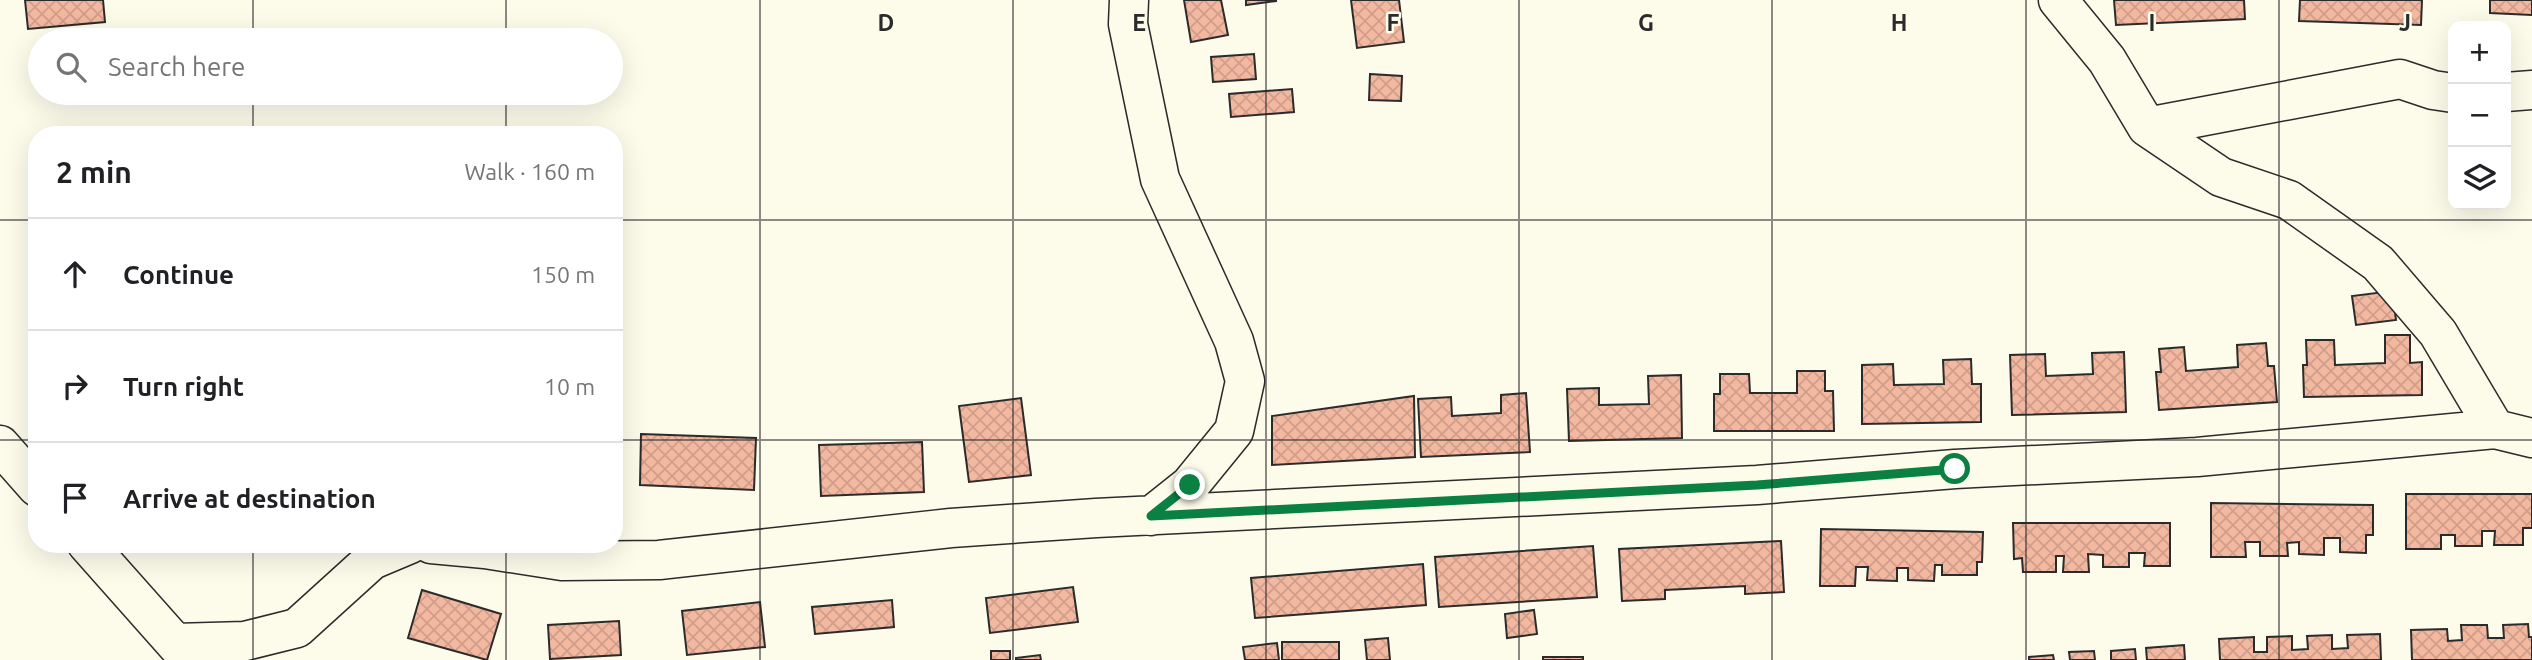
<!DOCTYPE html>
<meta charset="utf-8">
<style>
:root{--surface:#fff;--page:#f6f6f6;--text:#202124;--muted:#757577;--line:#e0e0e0}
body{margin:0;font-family:Ubuntu,sans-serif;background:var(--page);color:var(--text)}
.controls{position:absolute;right:21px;top:21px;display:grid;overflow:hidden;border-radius:14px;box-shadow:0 7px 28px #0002}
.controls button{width:63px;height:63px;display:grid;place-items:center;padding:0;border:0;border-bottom:2px solid var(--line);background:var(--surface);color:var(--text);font:35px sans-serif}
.stop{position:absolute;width:21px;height:21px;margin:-16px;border:5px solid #0b8043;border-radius:50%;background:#fff}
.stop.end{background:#0b8043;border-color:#fff;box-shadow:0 2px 7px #0008}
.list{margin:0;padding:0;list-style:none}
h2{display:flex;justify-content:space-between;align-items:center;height:91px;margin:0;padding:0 28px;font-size:30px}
h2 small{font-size:23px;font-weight:400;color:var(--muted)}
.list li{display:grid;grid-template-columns:46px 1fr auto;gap:21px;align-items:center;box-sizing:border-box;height:112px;padding:0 28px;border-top:2px solid var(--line)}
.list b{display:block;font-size:26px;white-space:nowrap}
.list em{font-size:23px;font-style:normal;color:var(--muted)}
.icon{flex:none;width:38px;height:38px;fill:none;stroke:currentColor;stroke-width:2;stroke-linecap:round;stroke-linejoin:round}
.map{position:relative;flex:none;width:2532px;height:660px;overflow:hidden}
.search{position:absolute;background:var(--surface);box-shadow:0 7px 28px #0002;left:28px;top:28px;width:595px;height:77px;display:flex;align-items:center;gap:18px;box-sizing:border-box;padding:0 24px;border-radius:38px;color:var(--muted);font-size:26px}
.panel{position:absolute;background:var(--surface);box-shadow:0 7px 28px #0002;left:28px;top:126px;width:595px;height:427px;border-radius:28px}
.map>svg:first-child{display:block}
.building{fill:url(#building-cross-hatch);stroke:#2b2b2b;stroke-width:2}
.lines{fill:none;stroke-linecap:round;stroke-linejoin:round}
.minor-casing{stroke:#2b2b2b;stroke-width:41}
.minor{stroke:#fdfbea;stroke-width:38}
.route{stroke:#0b8043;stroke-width:9}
.grid{fill:none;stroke:#2b2b2b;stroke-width:2;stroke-opacity:0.55}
.grid-label{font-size:23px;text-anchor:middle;font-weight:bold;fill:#2b2b2b;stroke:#fdfbea;stroke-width:5;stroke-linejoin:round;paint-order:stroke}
</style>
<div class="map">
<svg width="2532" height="660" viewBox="0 0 2532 660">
<defs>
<pattern id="building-cross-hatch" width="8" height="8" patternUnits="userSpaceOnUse" patternTransform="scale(1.75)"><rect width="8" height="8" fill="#f2b8a0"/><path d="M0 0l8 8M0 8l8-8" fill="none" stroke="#d09e8a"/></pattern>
</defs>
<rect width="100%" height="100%" fill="#fdfbea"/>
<path class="building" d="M25,0H103L105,22L28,29Z
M1184,0H1221L1228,35L1191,42Z
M1246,0H1276V1L1246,5Z
M1351,0H1399L1404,42L1357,48Z
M2114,0H2244L2245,19L2116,25Z
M2300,0H2422L2421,25L2299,21Z
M2490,0H2532V15L2490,13Z
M1254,54L1256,79L1213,82L1211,57Z
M1370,74L1402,76L1401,101L1369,100Z
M1292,89L1294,112L1231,117L1229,94Z
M2392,291L2396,320L2356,325L2352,296Z
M2385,335H2410V363L2422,362V395L2304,397L2303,365H2307L2306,340H2334L2335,365L2385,363Z
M2266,343L2268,366H2274L2277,402L2159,410L2156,372H2161L2159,349L2184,347L2186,371L2238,367L2237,345Z
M2124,352L2126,412L2012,415L2010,355L2045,354L2046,376L2093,374L2092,353Z
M1971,359L1972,384H1981V422L1862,424V365L1893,364L1894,385L1944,384L1943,360Z
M1797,371H1825V391H1833L1834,431H1714V394H1720V374H1749L1750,393H1797Z
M1681,375L1682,438L1569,441L1567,389L1599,388V405L1649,404L1648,376Z
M1526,393L1530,452L1421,457L1418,399L1451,397L1452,416L1501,413V395Z
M1414,396L1415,457L1272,465V416Z
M1021,398L1031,475L969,482L959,406Z
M641,434L756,438L754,490L640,485Z
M922,442L924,492L821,496L819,445Z
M2406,494H2532V528H2523V545H2494L2495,531H2482V546H2455V535H2441V549H2406Z
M2211,503L2373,505V535H2366V553L2340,552V538H2324V555L2299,554V542L2287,543L2288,556H2260V542H2245L2246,557H2211Z
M2013,523H2170V566H2144L2145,553H2129V567H2103V555L2088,554L2089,572H2063L2064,556H2056V572H2023L2022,558L2014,559Z
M1821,529L1983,532L1982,562H1977V575H1942V565H1935L1934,581L1908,580V568H1897V581L1867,580L1868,567H1856L1855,586H1820Z
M1781,541L1784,592L1745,594V586L1665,590V599L1622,601L1619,549Z
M1593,546L1597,597L1439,607L1435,557Z
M1423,564L1426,605L1255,618L1251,578Z
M1073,587L1078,622L990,633L986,598Z
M422,590L501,614L487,660L408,638Z
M892,600L894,627L815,634L812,607Z
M760,602L765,647L687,655L682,611Z
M1534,610L1537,634L1507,638L1505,614Z
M619,621L621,655L550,659L548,625Z
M2528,624L2529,637H2532V660H2412L2411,630L2447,629L2448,641L2462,640L2461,625H2487L2488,638H2504L2503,625Z
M2380,634L2381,660H2220L2219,639L2254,637V652H2267V637L2292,636V650L2308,649L2307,636L2332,635V649L2348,648L2347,635Z
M1388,638L1390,660H1367L1365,640Z
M1282,642H1339V660H1282Z
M1277,643L1279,660H1245L1243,647Z
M2184,645L2185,660H2147L2146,648Z
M2135,649L2136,660H2111V651Z
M991,651H1010V660H991Z
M2094,651L2095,660H2070L2069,652Z
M1040,655L1041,660H1016V658Z
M2053,655L2054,660H2029V657Z
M1543,657H1583V660H1543Z"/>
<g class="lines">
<defs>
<path id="minor" d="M1129,0L1128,24L1160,179L1234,341L1245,381L1234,431L1190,485L1151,516
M2058,0L2107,60L2147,127L2221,177L2289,200L2378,263L2438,333L2495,429
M2506,92L2532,90
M2147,127L2400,79L2433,90L2453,93
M0,445L37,487
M87,544L190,660
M431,544L485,549L562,561L659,560L951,528L1096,518L1757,485L1955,469L2197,457L2495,429L2532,438
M175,643L245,641L297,628L372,560L410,544"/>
</defs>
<use href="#minor" class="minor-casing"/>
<use href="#minor" class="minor"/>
</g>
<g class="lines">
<path class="route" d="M1190,485L1151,516L1757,485L1955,469"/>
</g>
<path class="grid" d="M253,0V40M506,0V40M760,0V660M1013,0V660M1266,0V660M1519,0V660M1772,0V660M2026,0V660M2279,0V660M253,93V135M506,93V135M0,220H37M614,220H2532M0,440H37M614,440H2532M253,544V660M506,544V660"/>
<g class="grid-label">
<text x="886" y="31">D</text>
<text x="1139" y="31">E</text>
<text x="1393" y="31">F</text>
<text x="1646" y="31">G</text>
<text x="1899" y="31">H</text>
<text x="2152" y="31">I</text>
<text x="2405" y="31">J</text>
</g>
</svg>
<div class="controls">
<button>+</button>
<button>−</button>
<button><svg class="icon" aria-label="layers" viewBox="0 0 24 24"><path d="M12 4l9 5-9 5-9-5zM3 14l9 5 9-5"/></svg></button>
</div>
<div class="stop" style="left:1955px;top:469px"></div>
<div class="stop end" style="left:1190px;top:485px"></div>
<div class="search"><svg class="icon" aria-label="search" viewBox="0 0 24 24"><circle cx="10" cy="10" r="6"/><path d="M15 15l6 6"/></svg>Search here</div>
<section class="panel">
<h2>2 min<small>Walk · 160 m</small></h2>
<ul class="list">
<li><svg class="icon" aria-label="ahead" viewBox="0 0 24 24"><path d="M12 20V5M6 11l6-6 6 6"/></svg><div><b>Continue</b></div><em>150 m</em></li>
<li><svg class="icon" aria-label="right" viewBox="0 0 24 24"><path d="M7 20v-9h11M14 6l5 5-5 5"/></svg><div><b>Turn right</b></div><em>10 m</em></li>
<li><svg class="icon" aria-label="arrive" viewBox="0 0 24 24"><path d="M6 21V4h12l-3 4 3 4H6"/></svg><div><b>Arrive at destination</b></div></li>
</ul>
</section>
</div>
